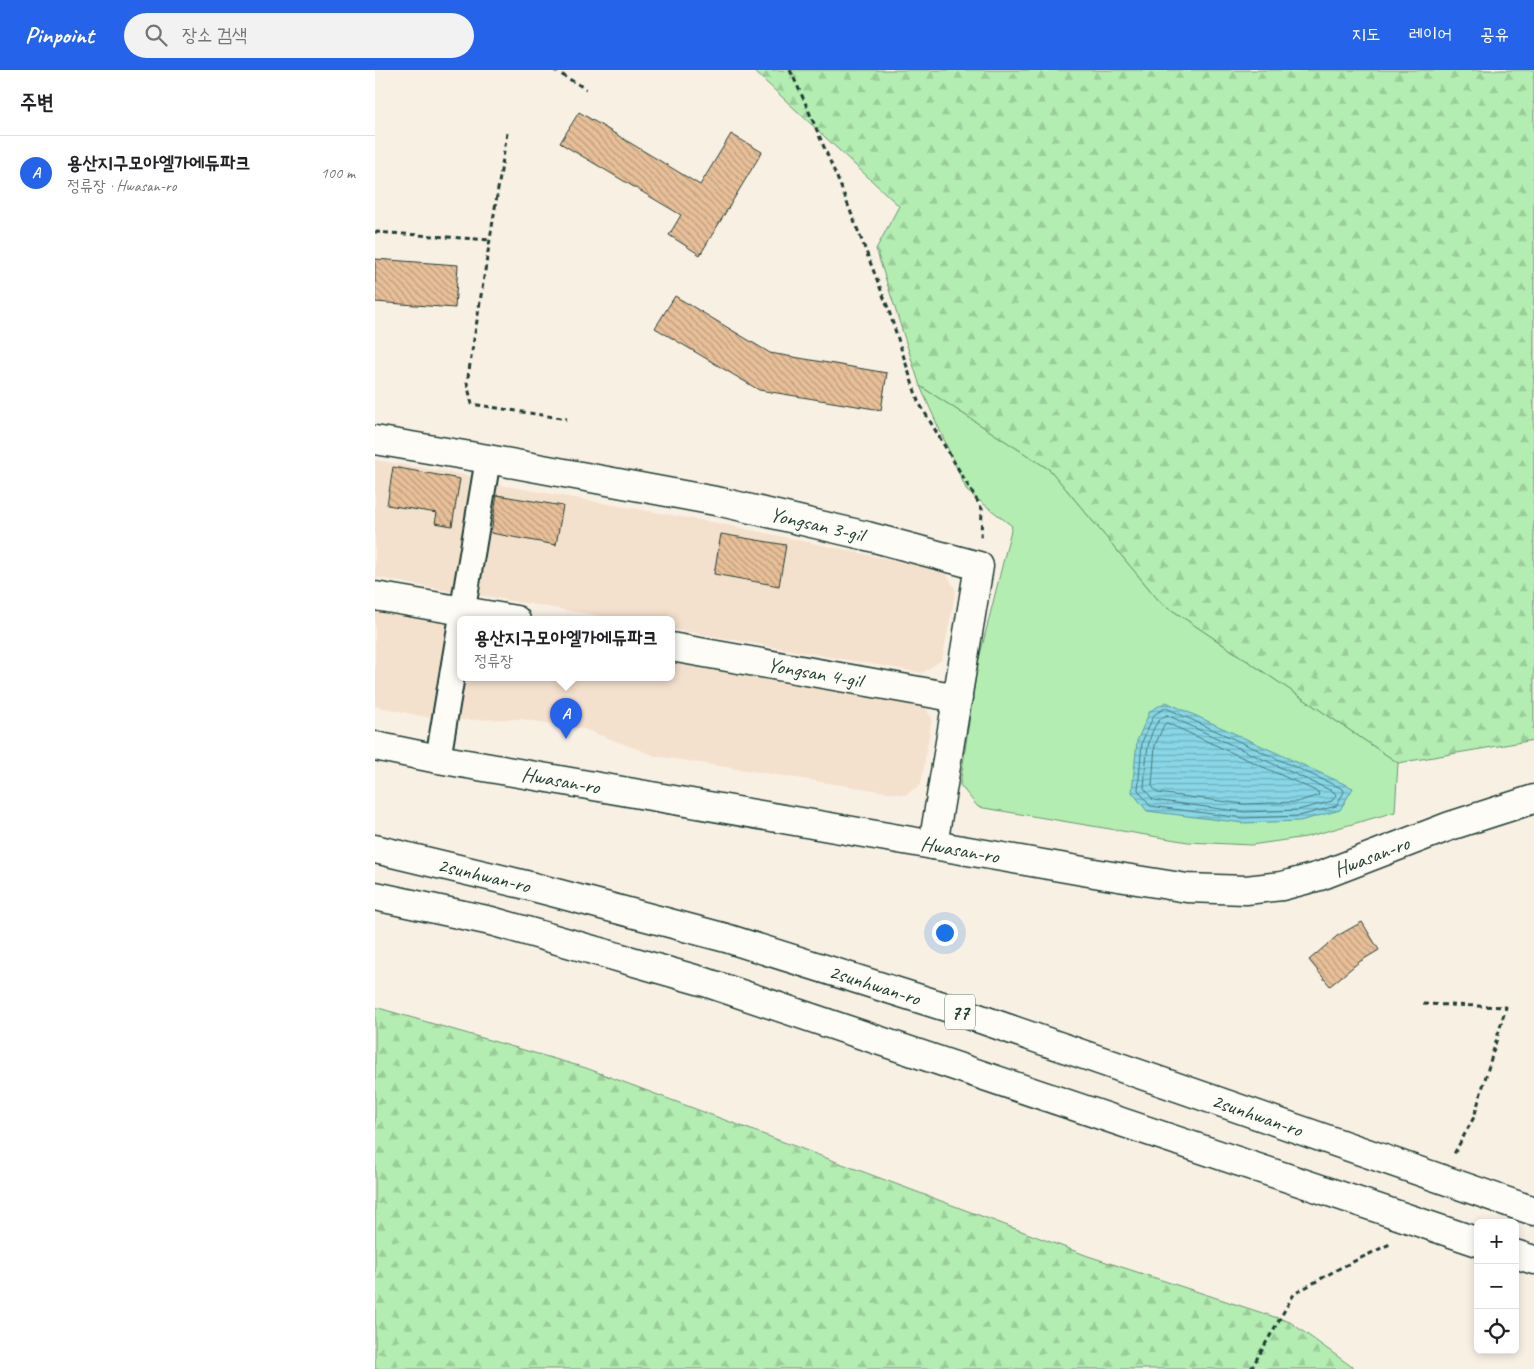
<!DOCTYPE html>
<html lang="ko">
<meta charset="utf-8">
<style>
:root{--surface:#fff;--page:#f2f2f2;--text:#202124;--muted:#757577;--line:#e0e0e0;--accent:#2563eb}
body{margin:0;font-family:Caveat,"Poor Story",sans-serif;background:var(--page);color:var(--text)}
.controls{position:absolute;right:15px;bottom:15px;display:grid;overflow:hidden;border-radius:8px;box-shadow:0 2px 8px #0003}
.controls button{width:45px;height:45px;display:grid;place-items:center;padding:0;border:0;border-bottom:1px solid var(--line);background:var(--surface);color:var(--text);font:25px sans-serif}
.you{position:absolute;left:569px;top:862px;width:18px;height:18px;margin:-12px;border:4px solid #fff;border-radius:50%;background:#1a73e8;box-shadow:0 0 0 8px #1a73e833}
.badge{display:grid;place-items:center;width:32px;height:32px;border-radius:50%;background:var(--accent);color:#fff;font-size:16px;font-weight:700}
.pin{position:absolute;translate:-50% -41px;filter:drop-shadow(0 1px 2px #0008)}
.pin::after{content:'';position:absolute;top:26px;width:18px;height:15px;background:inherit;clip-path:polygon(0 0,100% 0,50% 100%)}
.popup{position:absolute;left:82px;top:546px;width:218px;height:65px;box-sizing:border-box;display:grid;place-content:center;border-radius:8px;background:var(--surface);filter:drop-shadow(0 1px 4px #0005);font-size:16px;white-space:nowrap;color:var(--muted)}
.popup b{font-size:19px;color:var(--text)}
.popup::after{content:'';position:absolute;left:50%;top:100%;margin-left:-10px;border:10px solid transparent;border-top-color:var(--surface)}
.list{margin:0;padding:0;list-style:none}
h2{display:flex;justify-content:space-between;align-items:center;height:65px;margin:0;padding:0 20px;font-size:21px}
h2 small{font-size:16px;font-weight:400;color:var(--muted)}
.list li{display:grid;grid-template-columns:32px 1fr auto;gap:15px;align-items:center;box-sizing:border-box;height:75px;padding:0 20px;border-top:1px solid var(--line)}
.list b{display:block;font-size:19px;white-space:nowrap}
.list p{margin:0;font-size:16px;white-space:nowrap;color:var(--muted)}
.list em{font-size:16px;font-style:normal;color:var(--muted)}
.icon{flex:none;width:28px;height:28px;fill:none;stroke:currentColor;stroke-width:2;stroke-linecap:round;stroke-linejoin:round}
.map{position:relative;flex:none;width:1159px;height:1299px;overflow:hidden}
header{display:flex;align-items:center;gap:30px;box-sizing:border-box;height:70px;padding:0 25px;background:var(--accent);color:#fff}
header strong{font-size:24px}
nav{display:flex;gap:28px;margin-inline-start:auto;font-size:18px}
.search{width:350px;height:45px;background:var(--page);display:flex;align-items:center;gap:12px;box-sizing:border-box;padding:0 18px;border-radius:28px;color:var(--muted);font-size:19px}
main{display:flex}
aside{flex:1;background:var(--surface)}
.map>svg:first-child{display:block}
.built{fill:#f4e1cd}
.forest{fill:url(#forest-firs);stroke:#699572}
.park{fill:#b3edb1;stroke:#699572}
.water{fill:url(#water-rules);stroke:#5e999f}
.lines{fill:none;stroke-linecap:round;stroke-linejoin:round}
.shore{stroke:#497a7c;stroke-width:1}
.building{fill:url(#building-back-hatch);stroke:#1f3d34}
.pedestrian-casing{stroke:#1f3d34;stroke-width:28}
.minor-casing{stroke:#1f3d34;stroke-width:31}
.secondary-casing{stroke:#1f3d34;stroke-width:31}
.trunk-casing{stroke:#1f3d34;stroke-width:31}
.path{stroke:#1f3d34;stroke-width:3;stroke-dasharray:5 4;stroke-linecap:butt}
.pedestrian{stroke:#fdfcf7;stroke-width:24}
.minor{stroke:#fdfcf7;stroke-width:28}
.secondary{stroke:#fdfcf7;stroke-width:28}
.trunk{stroke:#fdfcf7;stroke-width:28}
.labels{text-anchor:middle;stroke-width:4.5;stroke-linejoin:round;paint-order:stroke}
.shield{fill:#fdfcf7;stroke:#62766e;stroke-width:1}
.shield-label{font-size:20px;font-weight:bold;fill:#1f3d34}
.street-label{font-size:21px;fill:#1f3d34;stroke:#fdfcf7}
</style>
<header>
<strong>Pinpoint</strong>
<div class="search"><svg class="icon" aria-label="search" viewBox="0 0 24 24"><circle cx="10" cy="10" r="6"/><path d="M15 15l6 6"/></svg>장소 검색</div>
<nav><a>지도</a><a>레이어</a><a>공유</a></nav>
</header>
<main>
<aside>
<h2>주변<small></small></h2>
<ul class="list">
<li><span class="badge">A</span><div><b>용산지구모아엘가에듀파크</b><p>정류장 · Hwasan-ro</p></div><em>100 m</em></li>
</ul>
</aside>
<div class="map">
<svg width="1159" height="1299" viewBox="0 0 1159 1299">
<defs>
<pattern id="forest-firs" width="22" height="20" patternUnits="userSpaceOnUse" patternTransform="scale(1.25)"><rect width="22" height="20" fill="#b3edb1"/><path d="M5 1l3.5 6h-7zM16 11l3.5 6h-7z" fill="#9acc99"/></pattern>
<pattern id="water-rules" width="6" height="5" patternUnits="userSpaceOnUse" patternTransform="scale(1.25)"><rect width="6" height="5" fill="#88d6e7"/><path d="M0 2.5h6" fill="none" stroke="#6fafbc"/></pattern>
<pattern id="building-back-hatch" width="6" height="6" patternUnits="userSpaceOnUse" patternTransform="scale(1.25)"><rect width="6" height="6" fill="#e8bf98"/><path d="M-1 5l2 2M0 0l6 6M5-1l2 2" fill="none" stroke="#bb9c7d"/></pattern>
</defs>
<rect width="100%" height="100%" fill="#f9f0e4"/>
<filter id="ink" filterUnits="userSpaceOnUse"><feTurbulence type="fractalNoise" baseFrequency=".02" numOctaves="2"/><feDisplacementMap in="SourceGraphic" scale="10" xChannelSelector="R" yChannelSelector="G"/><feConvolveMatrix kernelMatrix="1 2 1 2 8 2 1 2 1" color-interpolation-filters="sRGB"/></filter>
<g filter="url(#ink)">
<path class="built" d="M0,390L97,406L78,522L0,507Z
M120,414L348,454L570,501L581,520L567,590L547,603L296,559V550H248L103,525Z
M0,538L73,555L55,648L0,636Z
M296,590L545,630L557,648L546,715L530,725L280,686L209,659L146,649L82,650L89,608H296Z"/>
<path class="forest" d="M378,0H1159V670L1023,693L785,532L675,400L545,316L501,179L524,136Z
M0,937L211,998L713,1186L915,1252L980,1299H0Z"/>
<path class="park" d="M545,316L675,400L785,532L1023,693L1020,742L931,767L876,775L813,772L603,737L585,715L602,597L637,456L592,421Z"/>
<path class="water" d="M791,632L978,718L965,740L925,751L868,753L772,741L757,722L762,671L775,641Z"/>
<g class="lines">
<path class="shore" d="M791,638L968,719L969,722L961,736L924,746L868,748L775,736L763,720L767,672L779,645Z
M792,645L959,722L961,725L957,731L923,740L869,742L778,730L769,718C771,698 770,653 792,645Z
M792,653L943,722L944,725L922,732L869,734L782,723L777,716L780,675L789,655Z"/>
</g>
<path class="building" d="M204,42L325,115L356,64L387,82L325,185L294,165L306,145L185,73Z
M0,189L83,195L80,238L0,232Z
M300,226L395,283L512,303L506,340L384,320L280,258Z
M18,397L85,409L77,456L60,453L62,443L12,435Z
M122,425L188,436L181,475L116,463Z
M346,464L411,475L404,516L339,504Z
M987,852L1004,880L984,892L955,916L934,890L962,866Z"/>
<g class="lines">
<defs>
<path id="pedestrian" d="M86,550L113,389
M63,689L86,552"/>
<g id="minor">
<path id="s1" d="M0,370L113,389L346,432L492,466L604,496L558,775"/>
<path d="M0,526L141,550"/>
<path id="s2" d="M296,577L583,628"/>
</g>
<g id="secondary">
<path id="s3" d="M0,676L63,689L731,805L812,818L871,820L907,816L945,806L1075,756L1159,729"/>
</g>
<g id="trunk">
<path id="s4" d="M0,779L147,814L351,868L574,938L1159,1141"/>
<path d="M0,826L116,851L330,912L1103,1172"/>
<path d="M1140,1184L1159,1190"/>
</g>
</defs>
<use href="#pedestrian" class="pedestrian-casing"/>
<use href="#minor" class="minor-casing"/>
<use href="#secondary" class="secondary-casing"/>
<use href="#trunk" class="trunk-casing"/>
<path class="path" d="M179,0L211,19
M415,0L429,30L466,117L513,238L543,331L607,439L606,468
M132,63L92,313L97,334L192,349
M0,162L115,170
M1048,934L1131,937L1099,1047L1079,1084
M876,1299L919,1224L963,1199L1017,1173"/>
<use href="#pedestrian" class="pedestrian"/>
<use href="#minor" class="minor"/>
<use href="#secondary" class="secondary"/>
<use href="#trunk" class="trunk"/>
</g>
</g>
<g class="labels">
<rect class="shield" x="570" y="924.5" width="30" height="35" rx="4"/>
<g class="shield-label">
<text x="585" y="949">77</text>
</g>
<g class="street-label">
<text dy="7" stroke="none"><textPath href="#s1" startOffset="450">Yongsan 3-gil</textPath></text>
<text dy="7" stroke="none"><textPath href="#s2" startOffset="146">Yongsan 4-gil</textPath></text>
<text dy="7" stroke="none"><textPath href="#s3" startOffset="189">Hwasan-ro</textPath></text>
<text dy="7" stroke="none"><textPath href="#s3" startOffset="594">Hwasan-ro</textPath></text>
<text dy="7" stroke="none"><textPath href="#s3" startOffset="1014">Hwasan-ro</textPath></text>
<text dy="7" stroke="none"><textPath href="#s4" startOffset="112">2sunhwan-ro</textPath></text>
<text dy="7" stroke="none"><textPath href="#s4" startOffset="518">2sunhwan-ro</textPath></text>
<text dy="7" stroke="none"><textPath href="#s4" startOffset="922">2sunhwan-ro</textPath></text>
</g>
</g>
</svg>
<div class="controls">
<button>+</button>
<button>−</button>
<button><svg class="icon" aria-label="locate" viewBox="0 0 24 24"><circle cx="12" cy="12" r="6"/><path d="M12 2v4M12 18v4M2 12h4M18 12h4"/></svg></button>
</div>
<div class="you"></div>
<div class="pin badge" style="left:191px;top:669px">A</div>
<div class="popup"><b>용산지구모아엘가에듀파크</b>정류장</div>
</div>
</main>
